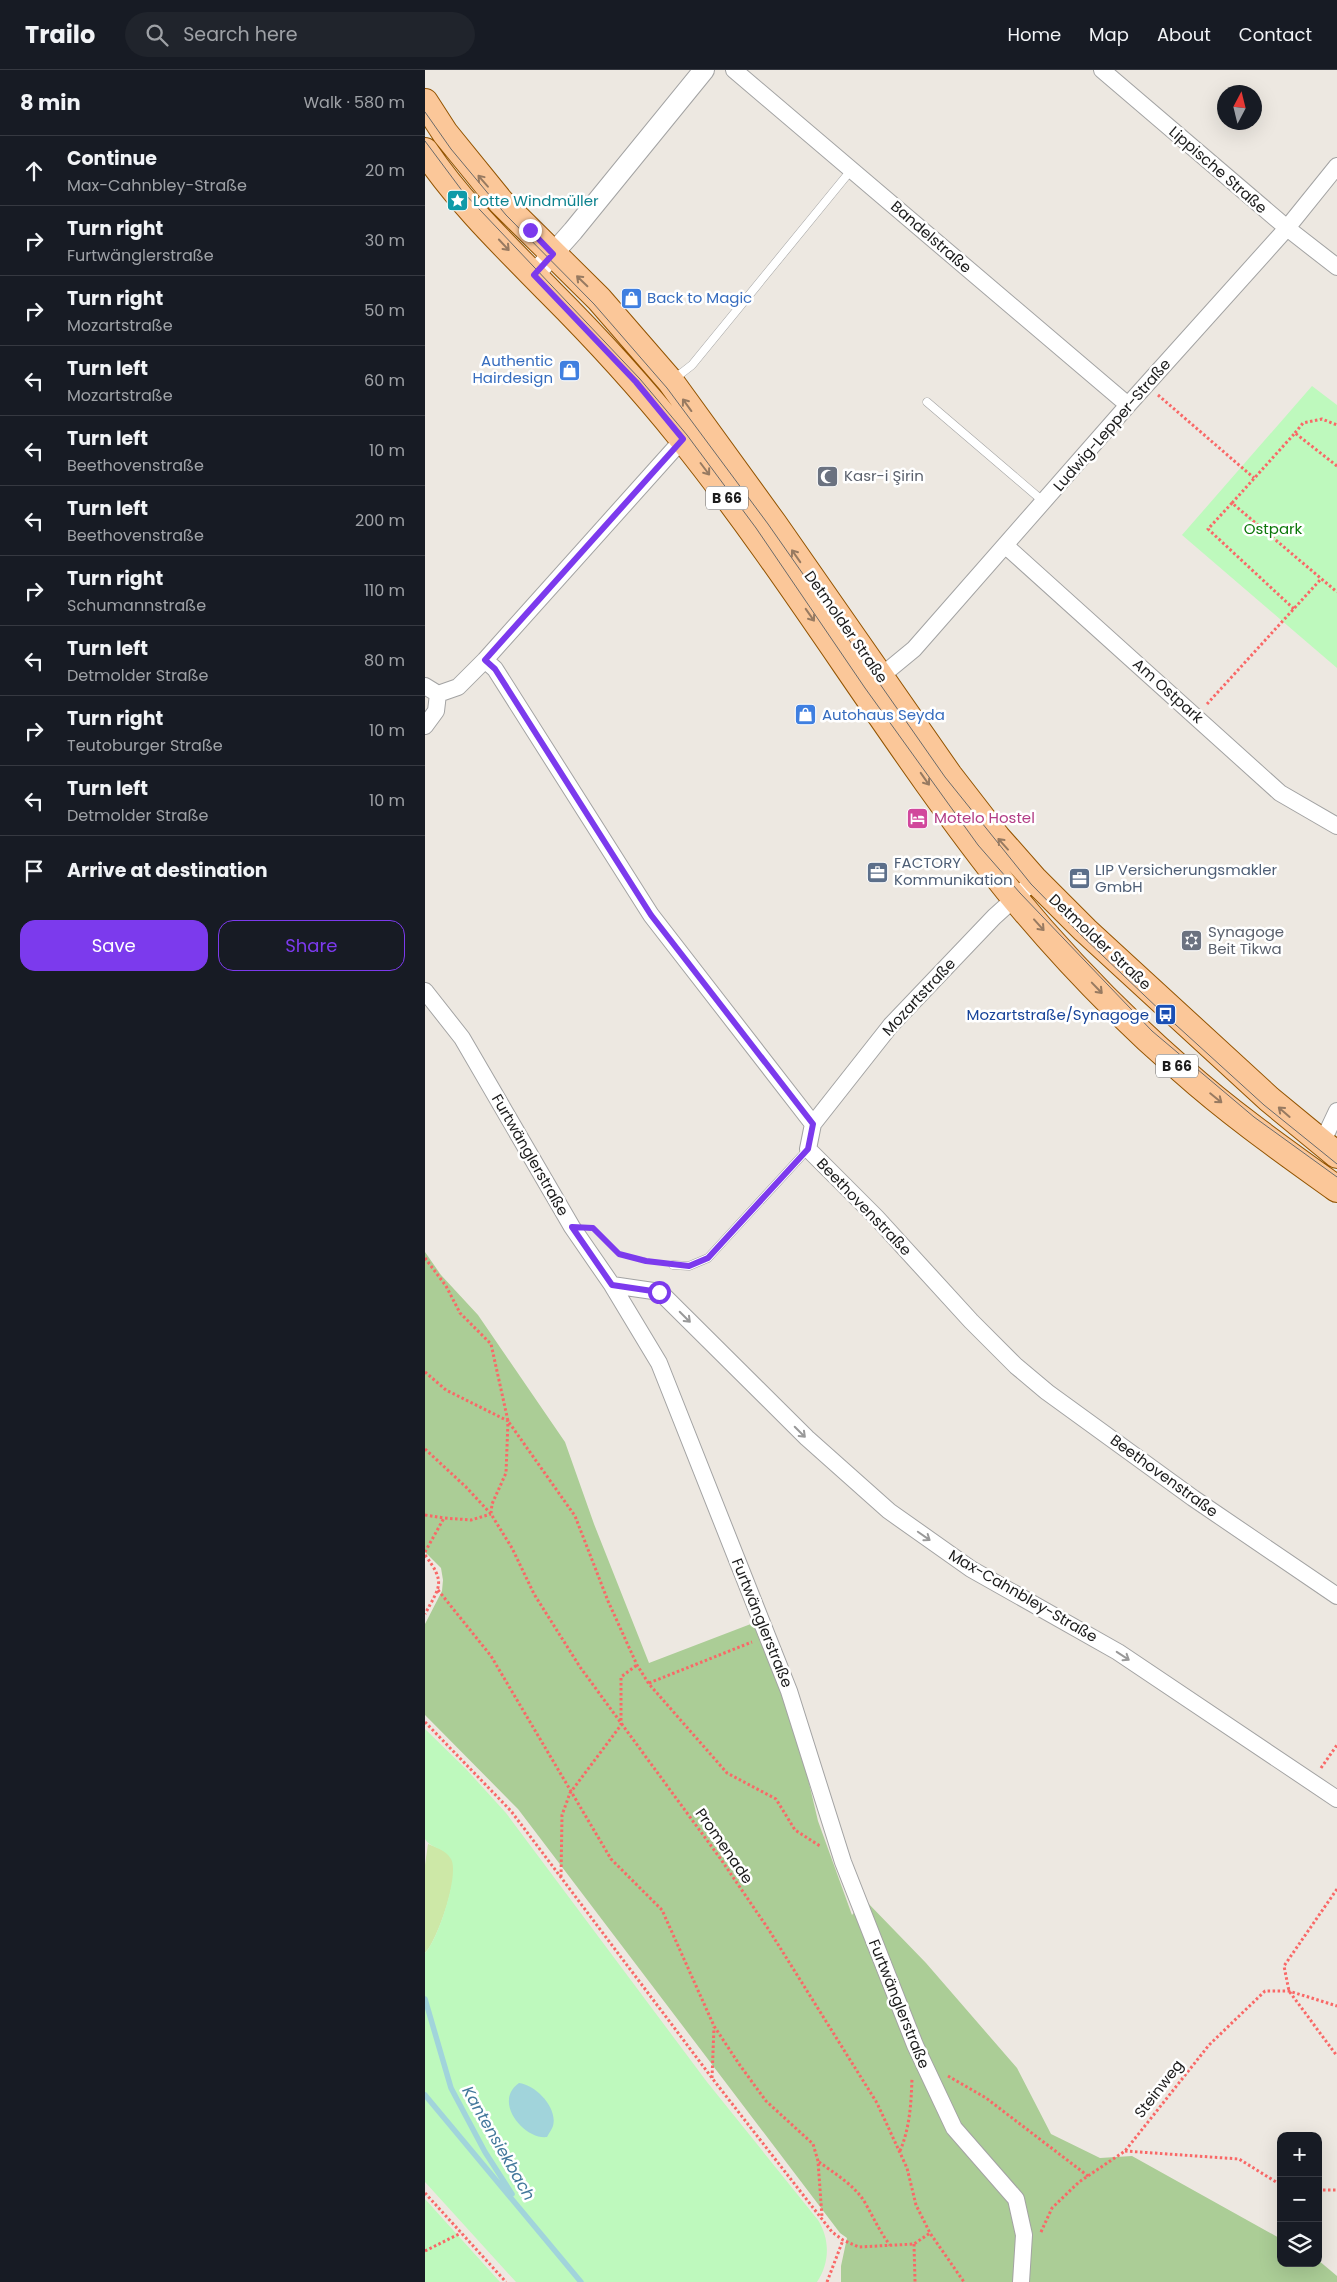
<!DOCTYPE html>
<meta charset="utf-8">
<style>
:root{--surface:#171b24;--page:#20242c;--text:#f1f3f6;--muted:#9ea1a6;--line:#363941;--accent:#7c3aed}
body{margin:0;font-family:Poppins,sans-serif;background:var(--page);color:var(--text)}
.controls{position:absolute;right:15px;bottom:15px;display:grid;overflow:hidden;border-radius:10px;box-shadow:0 5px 20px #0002}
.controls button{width:45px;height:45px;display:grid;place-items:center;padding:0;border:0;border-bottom:1px solid var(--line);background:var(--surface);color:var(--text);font:25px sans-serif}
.compass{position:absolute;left:792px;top:15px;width:45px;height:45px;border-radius:50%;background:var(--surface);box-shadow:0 5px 20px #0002;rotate:7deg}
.stop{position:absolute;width:15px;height:15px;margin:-11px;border:4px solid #7c3aed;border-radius:50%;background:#fff}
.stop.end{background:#7c3aed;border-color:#fff;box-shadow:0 1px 5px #0008}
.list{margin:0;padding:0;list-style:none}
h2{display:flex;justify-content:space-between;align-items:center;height:65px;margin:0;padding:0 20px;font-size:21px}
h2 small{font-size:16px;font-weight:400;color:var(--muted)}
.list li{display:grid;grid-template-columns:32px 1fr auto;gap:15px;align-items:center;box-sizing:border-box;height:70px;padding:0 20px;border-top:1px solid var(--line)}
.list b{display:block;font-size:19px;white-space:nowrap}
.list p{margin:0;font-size:16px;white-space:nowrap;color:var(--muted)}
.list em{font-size:16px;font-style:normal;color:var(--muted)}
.actions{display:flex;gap:10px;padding:15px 20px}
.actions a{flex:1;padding:11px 0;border:1px solid var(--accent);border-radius:15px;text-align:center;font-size:18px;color:var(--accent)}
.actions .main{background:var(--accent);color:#fff}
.icon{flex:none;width:28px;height:28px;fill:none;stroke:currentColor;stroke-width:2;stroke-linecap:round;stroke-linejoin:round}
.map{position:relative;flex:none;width:912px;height:2212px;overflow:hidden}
header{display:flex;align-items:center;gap:30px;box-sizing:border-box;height:70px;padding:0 25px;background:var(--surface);border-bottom:1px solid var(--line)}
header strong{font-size:24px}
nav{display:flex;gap:28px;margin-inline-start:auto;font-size:18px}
.search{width:350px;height:45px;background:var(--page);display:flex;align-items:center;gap:12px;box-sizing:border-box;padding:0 18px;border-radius:28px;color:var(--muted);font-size:19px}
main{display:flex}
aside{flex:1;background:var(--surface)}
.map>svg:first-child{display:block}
.grass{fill:#cde8a7}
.forest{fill:#abcd96}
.park{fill:#bef9bd}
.water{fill:#a1d4db}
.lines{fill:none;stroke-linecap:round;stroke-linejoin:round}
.stream{stroke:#a1d4db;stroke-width:5.5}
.service-casing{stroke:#a3a3a3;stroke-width:9}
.minor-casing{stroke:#a3a3a3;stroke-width:18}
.tertiary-casing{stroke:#a3a3a3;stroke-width:22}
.primary-casing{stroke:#935401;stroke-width:28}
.path{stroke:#f96867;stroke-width:3;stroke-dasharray:2.5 2.5;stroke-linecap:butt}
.service{stroke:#fff;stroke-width:8}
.minor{stroke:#fff;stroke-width:16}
.tertiary{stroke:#fff;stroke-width:20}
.primary{stroke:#fbc799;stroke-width:26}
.tram{stroke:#6a6a6a;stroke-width:1}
.oneway{stroke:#977a61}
.oneway2{stroke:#999}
.route{stroke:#7c3aed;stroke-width:6}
.labels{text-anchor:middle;stroke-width:5;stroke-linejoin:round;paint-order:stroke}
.shield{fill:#fff;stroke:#606060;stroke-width:1}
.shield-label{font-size:14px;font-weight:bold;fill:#1c1c1c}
.street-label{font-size:15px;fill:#1c1c1c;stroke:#fff}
.culture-label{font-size:15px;fill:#0d838f;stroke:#fff;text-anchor:start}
.shop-label{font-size:15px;fill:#366cbe;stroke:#fff;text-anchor:start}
.worship-label{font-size:15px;fill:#5b616d;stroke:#fff;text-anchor:start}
.park-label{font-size:15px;fill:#0d780b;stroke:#fff}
.hotel-label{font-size:15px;fill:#b23c85;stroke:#fff;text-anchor:start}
.service-label{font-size:15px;fill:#4e5e75;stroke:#fff;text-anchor:start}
.transit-label{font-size:15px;fill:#164399;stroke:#fff;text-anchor:end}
.water-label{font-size:16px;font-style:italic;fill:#43789b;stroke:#fff}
</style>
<header>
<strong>Trailo</strong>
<div class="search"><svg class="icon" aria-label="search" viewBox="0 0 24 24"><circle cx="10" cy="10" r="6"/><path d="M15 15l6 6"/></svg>Search here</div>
<nav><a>Home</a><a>Map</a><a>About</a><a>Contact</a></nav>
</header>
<main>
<aside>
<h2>8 min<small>Walk · 580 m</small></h2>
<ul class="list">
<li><svg class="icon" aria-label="ahead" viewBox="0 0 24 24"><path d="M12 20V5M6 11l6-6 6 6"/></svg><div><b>Continue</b><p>Max-Cahnbley-Straße</p></div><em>20 m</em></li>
<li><svg class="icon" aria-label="right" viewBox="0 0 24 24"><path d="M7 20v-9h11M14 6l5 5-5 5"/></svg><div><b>Turn right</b><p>Furtwänglerstraße</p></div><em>30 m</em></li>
<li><svg class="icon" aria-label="right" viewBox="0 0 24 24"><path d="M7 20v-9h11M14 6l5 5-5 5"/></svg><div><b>Turn right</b><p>Mozartstraße</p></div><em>50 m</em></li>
<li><svg class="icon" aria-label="left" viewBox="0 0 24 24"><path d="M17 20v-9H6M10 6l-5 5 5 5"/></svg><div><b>Turn left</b><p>Mozartstraße</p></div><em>60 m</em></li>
<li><svg class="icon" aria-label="left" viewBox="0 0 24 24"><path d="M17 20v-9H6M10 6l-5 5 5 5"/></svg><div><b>Turn left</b><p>Beethovenstraße</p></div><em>10 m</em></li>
<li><svg class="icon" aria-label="left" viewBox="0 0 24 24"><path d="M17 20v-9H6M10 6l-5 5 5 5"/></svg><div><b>Turn left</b><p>Beethovenstraße</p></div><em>200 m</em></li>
<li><svg class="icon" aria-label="right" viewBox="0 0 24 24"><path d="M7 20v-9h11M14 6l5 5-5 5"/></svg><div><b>Turn right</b><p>Schumannstraße</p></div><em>110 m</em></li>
<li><svg class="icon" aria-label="left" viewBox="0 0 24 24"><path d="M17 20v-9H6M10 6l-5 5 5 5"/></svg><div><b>Turn left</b><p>Detmolder Straße</p></div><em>80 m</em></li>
<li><svg class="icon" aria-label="right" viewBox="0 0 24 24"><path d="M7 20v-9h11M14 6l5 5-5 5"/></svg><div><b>Turn right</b><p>Teutoburger Straße</p></div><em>10 m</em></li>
<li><svg class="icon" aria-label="left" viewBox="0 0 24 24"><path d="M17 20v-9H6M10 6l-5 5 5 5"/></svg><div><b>Turn left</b><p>Detmolder Straße</p></div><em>10 m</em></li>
<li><svg class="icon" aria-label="arrive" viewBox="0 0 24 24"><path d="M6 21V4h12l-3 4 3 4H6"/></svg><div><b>Arrive at destination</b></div></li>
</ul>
<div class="actions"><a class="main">Save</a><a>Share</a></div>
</aside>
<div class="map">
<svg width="912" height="2212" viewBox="0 0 912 2212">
<rect width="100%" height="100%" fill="#ede8e1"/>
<path class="grass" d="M3,1774C13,1778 23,1780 28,1791C34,1807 12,1872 0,1883V1795Z"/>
<path class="forest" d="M0,1182L16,1205L53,1245L140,1372L169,1454L224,1593L331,1552L375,1675L393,1751L427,1845L440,1830L501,1893L592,1998L626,2064L675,2088L707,2086L856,2169V2193H893V2190L912,2206V2212H416V2196L422,2168L415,2163L93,1739L0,1645V1554L17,1521L18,1510L16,1498L0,1482Z"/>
<path class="park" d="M887,316L912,335V598L757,465Z
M0,1659L41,1699L81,1743L282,2012L393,2150C405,2169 405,2193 392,2212H91L0,2112V1883C12,1872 35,1804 26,1789C19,1777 6,1779 0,1769Z
M0,2129L75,2212H0Z"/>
<path class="water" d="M94,2013C111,2015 133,2038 128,2056C127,2059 124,2063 122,2067C100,2070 67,2032 94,2013Z"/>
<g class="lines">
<path class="stream" d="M0,1929L26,2018L60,2082L87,2124
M0,2025L156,2212"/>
<defs>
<path id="service" d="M249,309L267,295L427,99
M502,332L619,432
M248,1195L264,1196L283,1188L383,1079"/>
<path id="minor" d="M309,0L703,335
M677,0L862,158L912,197
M581,476L855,723L912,756
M60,590L70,599L226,845L388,1054L383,1079L451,1147L546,1251L591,1296L622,1322L768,1428L912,1526
M455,607L489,579L703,335L862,158L912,96
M0,616L13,624
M13,624L33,617L60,590L258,369
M0,656L11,641L13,624
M0,921L37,968L147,1157L187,1215L234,1293L364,1621L418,1792L490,1975L529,2058L591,2129L599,2165L596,2212
M388,1054L466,955L569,847L610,810
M897,1073L912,1041
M187,1215L235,1222L382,1368L464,1441L546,1499L693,1582L912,1729"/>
<path id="tertiary" d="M109,205L148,161L279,0"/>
<path id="primary" d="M0,32L20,63L76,132L174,229L246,312L349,454L524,705L572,767L610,810L660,860L844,1029L912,1085
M0,81C35,133 81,177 125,222C171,268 215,316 256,367C374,514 469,678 587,825C638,887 696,947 757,1000C805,1043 859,1081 912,1119"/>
</defs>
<use href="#service" class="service-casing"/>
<use href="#minor" class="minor-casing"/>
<use href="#tertiary" class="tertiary-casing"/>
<use href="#primary" class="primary-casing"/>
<path class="path" d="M733,325L829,408
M870,363L878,353L897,349L912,355
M912,396L870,363L807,433L912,522
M807,433L783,459L869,539
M782,634L896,509
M177,1167L193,1184L237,1193
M0,1188L21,1216L35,1243L66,1274L83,1351L150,1446L183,1531L212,1595L224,1614L302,1703L351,1729L370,1760L395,1776
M0,1302L21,1320L83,1351L81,1403L67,1434L66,1443
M0,1379L41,1417L66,1444L87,1478L109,1524L155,1597L295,1788L344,1860L452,2033L482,2098L491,2135L505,2163L539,2212
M0,1445L19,1448
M0,1482L19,1448L46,1450L66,1444
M0,1485C21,1513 15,1516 0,1544
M13,1520L66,1586L186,1789L237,1840L289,1956L314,1994L341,2031L388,2074L393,2091L397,2147
M224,1613L327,1572
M0,1652L86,1741L287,2008L407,2162L418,2170L434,2177L489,2174L505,2163
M896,1698L912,1675
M136,1807L137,1745L145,1723L196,1655V1607L212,1595
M912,1819L859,1896L864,1921L912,1986
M523,2006L561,2028L663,2106
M287,2008L289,1957
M475,2081C485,2057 486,2034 487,2009
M700,2081L814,2089L856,2115
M394,2092C409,2103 429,2115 439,2131C448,2146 454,2161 465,2175
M893,2120H912
M0,2123L81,2212
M616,2162L627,2138L654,2112L700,2081L784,1975L840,1921H864L912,1936
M489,2174L490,2212
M0,2181L36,2163
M402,2212L418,2170"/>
<use href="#service" class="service"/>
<use href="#minor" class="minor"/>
<use href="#tertiary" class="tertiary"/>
<use href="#primary" class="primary"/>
<path class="tram" d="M0,42L26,79L81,145L169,234L242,318L343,454L520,707L606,814L656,865L740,945L839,1035L912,1094
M0,71L38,122L215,309L262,365L331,458L440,618L553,775L595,823L727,961L829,1047L912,1107"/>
</g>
<defs><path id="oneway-shaft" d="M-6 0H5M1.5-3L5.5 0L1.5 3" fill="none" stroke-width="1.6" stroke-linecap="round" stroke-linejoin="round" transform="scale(1.25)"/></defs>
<g class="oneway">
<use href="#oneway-shaft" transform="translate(58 111) rotate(-131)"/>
<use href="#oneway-shaft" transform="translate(79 175) rotate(47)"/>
<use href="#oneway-shaft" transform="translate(157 211) rotate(-136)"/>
<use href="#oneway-shaft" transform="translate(262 335) rotate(-126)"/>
<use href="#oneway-shaft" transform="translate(280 399) rotate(53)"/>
<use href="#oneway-shaft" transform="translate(371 486) rotate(-125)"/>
<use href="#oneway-shaft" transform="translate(385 545) rotate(55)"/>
<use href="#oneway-shaft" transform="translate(500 709) rotate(55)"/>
<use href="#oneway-shaft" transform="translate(578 774) rotate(-132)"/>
<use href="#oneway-shaft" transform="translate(614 855) rotate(48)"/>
<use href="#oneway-shaft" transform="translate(672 918) rotate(46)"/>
<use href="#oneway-shaft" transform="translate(791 1028) rotate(39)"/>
<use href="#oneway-shaft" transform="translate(859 1042) rotate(-139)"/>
</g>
<g class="oneway2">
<use href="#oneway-shaft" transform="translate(260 1247) rotate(45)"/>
<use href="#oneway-shaft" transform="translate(375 1362) rotate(45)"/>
<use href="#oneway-shaft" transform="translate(499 1466) rotate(35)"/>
<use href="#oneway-shaft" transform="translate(698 1586) rotate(33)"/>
</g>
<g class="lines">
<path class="route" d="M105,160L128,184L109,205L211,312L258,369L60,590L70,599L226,845L388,1054L383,1079L283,1188L264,1196L221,1191L194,1184L168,1158L147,1157L187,1215L234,1222"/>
</g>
<defs>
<symbol id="sight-square" viewBox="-11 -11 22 22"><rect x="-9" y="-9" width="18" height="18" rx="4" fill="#0f9aa8" stroke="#fff"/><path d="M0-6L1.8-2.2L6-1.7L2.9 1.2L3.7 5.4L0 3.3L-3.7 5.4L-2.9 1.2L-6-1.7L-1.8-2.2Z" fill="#fff"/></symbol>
<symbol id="shop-square" viewBox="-11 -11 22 22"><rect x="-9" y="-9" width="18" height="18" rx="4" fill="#3f7fe0" stroke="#fff"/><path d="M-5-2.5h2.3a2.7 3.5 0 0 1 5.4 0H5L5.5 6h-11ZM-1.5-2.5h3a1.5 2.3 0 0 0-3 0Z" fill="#fff"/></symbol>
<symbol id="mosque-square" viewBox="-11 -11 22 22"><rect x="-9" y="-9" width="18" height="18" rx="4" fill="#6b7280" stroke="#fff"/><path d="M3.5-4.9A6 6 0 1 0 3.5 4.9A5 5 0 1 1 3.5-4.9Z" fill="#fff"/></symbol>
<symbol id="hotel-square" viewBox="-11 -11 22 22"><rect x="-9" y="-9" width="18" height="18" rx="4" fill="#d1479c" stroke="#fff"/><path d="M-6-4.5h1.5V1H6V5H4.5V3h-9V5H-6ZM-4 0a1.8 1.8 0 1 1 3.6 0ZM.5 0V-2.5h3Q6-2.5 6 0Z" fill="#fff"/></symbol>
<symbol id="office-square" viewBox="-11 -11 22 22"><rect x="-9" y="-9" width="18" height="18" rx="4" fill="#5c6f8a" stroke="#fff"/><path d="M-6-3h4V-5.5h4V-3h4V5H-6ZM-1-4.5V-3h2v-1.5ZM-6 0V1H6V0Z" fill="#fff"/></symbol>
<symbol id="synagogue-square" viewBox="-11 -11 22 22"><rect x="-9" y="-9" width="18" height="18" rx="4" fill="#6b7280" stroke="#fff"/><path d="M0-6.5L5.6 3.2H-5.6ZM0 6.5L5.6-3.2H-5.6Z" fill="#fff"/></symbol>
<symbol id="bus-square" viewBox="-11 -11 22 22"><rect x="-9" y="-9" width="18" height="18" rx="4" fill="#1a4fb4" stroke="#fff"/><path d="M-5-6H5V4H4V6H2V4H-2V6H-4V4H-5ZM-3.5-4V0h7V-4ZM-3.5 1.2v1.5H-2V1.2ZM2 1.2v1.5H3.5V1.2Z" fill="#fff"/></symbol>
</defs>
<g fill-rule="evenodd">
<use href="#sight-square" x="20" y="118" width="25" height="25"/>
<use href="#shop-square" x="194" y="216" width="25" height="25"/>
<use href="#shop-square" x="132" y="288" width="25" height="25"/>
<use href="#mosque-square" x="390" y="394" width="25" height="25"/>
<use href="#shop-square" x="368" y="632" width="25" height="25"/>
<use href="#hotel-square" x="480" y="736" width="25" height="25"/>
<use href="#office-square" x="440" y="790" width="25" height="25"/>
<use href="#office-square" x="642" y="796" width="25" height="25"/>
<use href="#synagogue-square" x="754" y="858" width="25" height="25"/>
<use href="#bus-square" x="728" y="932" width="25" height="25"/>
</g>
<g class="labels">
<g class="shield">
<rect x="281" y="416.5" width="42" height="23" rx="4"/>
<rect x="731" y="984.5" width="42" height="23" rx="4"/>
</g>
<g class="shield-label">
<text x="302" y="433">B 66</text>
<text x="752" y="1001">B 66</text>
</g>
<g class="street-label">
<text transform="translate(793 100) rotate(41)" y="5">Lippische Straße</text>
<text transform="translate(506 167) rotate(41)" y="5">Bandelstraße</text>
<text transform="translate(687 355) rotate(-49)" y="5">Ludwig-Lepper-Straße</text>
<text transform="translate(421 557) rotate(55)" y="5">Detmolder Straße</text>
<text transform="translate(743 621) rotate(42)" y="5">Am Ostpark</text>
<text transform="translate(675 872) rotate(43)" y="5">Detmolder Straße</text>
<text transform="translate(494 927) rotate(-47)" y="5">Mozartstraße</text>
<text transform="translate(105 1085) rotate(60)" y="5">Furtwänglerstraße</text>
<text transform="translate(439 1137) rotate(46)" y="5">Beethovenstraße</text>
<text transform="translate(739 1406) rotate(36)" y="5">Beethovenstraße</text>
<text transform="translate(598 1526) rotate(30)" y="5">Max-Cahnbley-Straße</text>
<text transform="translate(337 1553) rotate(68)" y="5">Furtwänglerstraße</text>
<text transform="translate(299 1776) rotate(55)" y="5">Promenade</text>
<text transform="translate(474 1934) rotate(68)" y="5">Furtwänglerstraße</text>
<text transform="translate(734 2019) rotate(-52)" y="5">Steinweg</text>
</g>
<g class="culture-label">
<text x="48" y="136">Lotte Windmüller</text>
</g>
<g class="shop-label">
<text x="222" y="233">Back to Magic</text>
<text x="128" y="296" text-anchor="end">Authentic<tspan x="128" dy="17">Hairdesign</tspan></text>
<text x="397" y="650">Autohaus Seyda</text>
</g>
<g class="worship-label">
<text x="419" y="411">Kasr-i Şirin</text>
<text x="783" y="867">Synagoge<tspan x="783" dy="17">Beit Tikwa</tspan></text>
</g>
<g class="park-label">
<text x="848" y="464">Ostpark</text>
</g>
<g class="hotel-label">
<text x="509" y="753">Motelo Hostel</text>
</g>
<g class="service-label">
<text x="469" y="798">FACTORY<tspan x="469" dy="17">Kommunikation</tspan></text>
<text x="670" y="805">LIP Versicherungsmakler<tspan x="670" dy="17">GmbH</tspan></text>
</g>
<g class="transit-label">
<text x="724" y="950">Mozartstraße/Synagoge</text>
</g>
<g class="water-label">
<text transform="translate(74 2073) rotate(60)" y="6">Kantensiekbach</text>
</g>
</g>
</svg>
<div class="controls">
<button>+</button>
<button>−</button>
<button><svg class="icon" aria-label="layers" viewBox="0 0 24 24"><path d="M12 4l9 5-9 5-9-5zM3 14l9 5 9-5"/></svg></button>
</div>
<svg class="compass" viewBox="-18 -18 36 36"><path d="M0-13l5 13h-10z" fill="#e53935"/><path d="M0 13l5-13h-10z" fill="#9ea1a6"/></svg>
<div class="stop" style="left:234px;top:1222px"></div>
<div class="stop end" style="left:105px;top:160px"></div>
</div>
</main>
